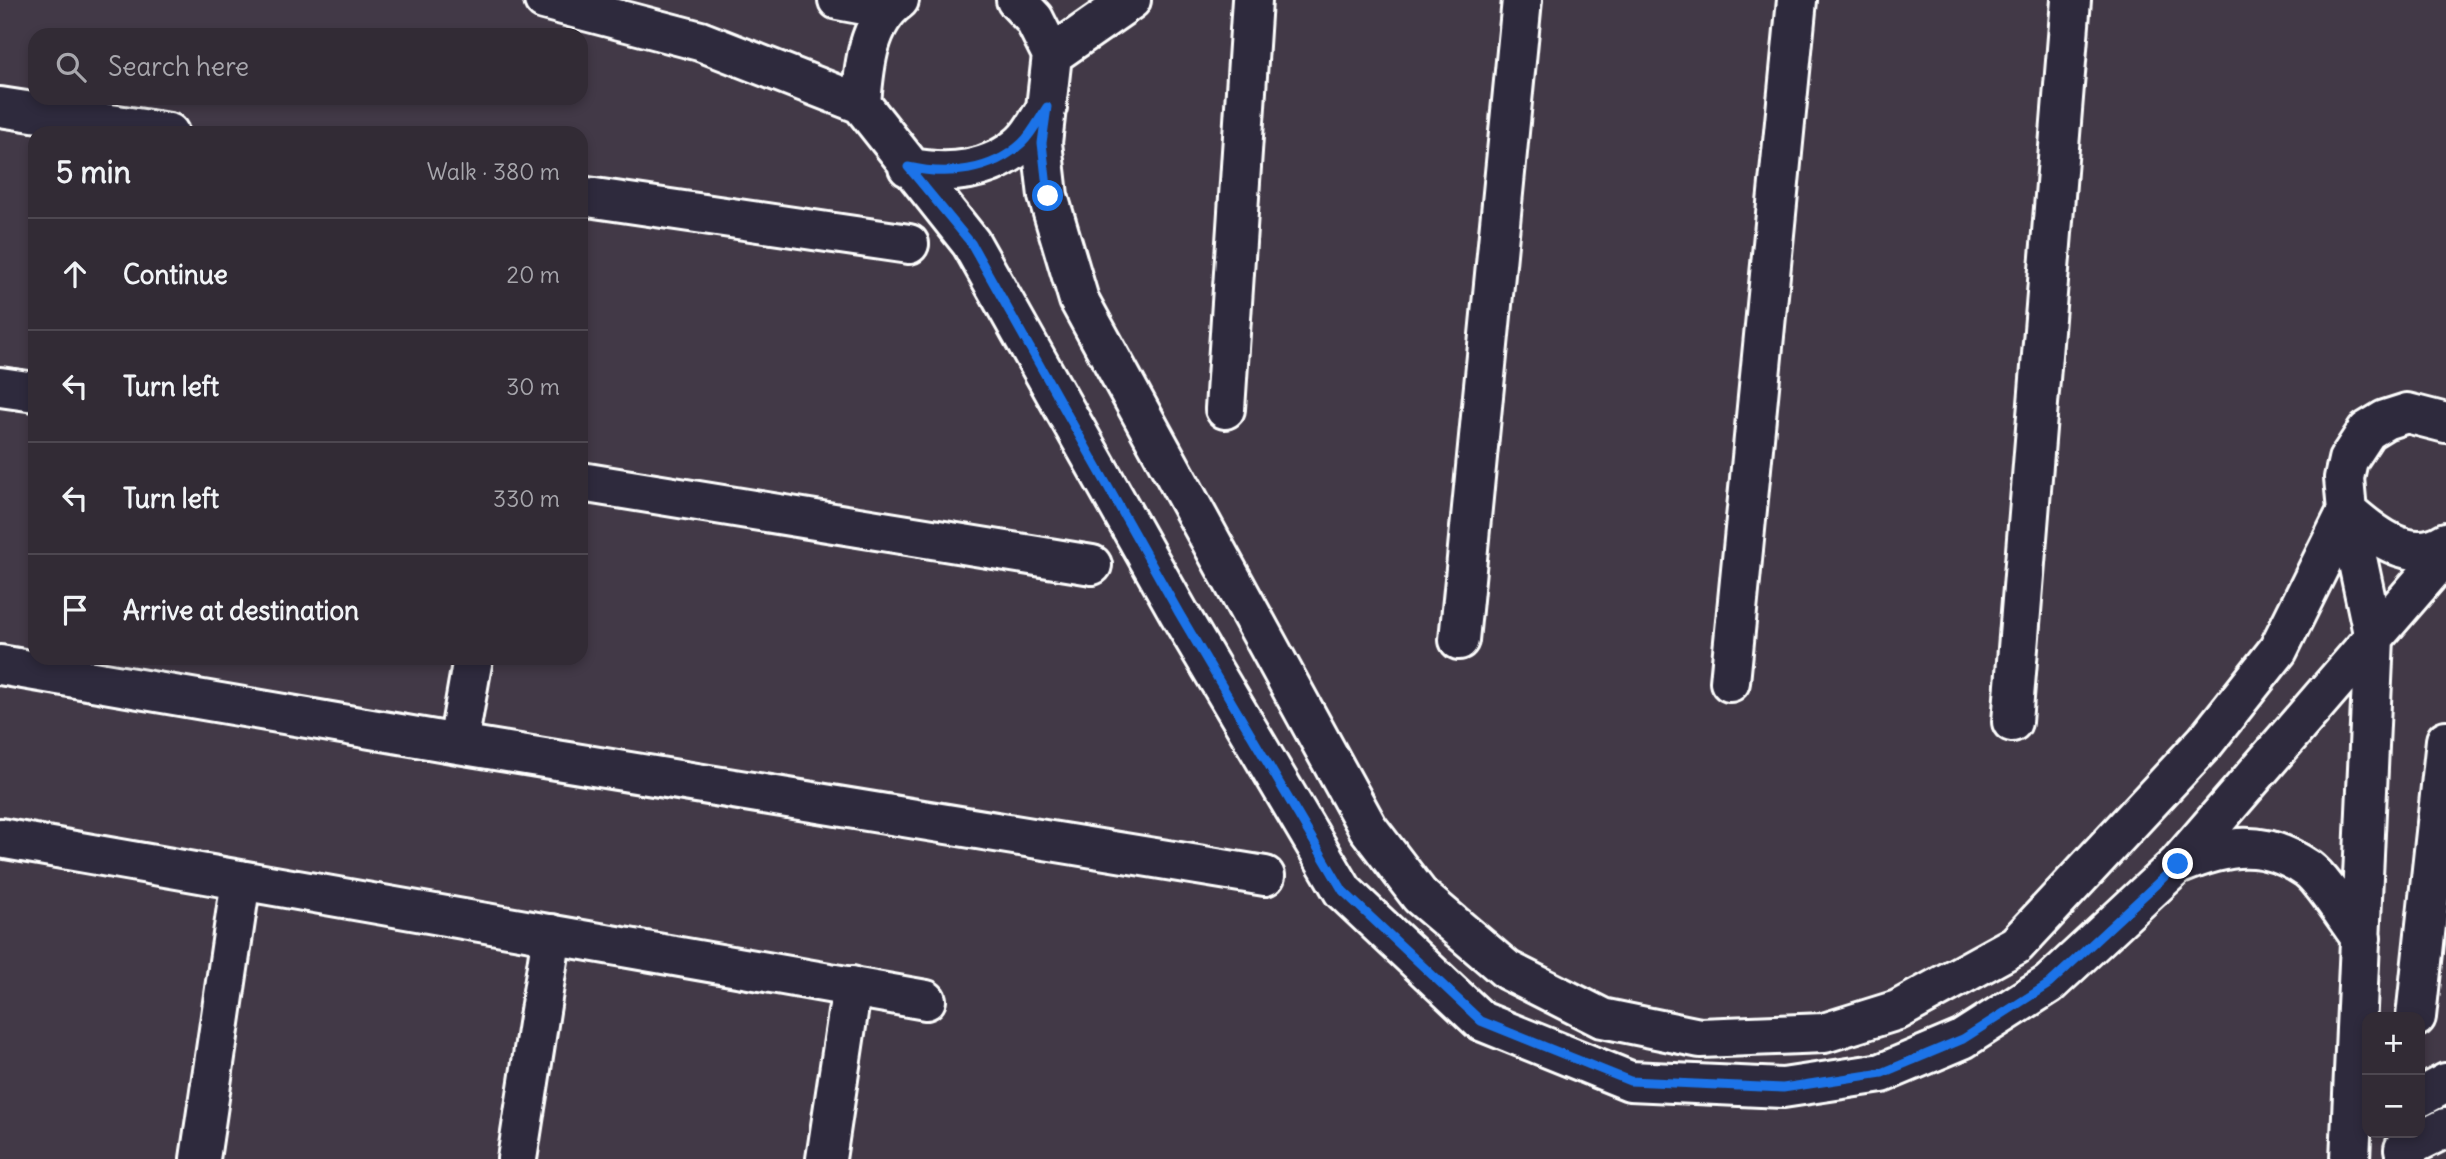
<!DOCTYPE html>
<meta charset="utf-8">
<style>
:root{--surface:#322b35;--page:#3d3741;--text:#f1f3f6;--muted:#a8a7ad;--line:#4d4750}
body{margin:0;font-family:Delius,sans-serif;background:var(--page);color:var(--text)}
.controls{position:absolute;right:21px;bottom:21px;display:grid;overflow:hidden;border-radius:14px;box-shadow:0 4px 10px #0003}
.controls button{width:63px;height:63px;display:grid;place-items:center;padding:0;border:0;border-bottom:2px solid var(--line);background:var(--surface);color:var(--text);font:35px sans-serif}
.stop{position:absolute;width:21px;height:21px;margin:-16px;border:5px solid #1a73e8;border-radius:50%;background:#fff}
.stop.end{background:#1a73e8;border-color:#fff;box-shadow:0 2px 7px #0008}
.list{margin:0;padding:0;list-style:none}
h2{display:flex;justify-content:space-between;align-items:center;height:91px;margin:0;padding:0 28px;font-size:30px}
h2 small{font-size:23px;font-weight:400;color:var(--muted)}
.list li{display:grid;grid-template-columns:46px 1fr auto;gap:21px;align-items:center;box-sizing:border-box;height:112px;padding:0 28px;border-top:2px solid var(--line)}
.list b{display:block;font-size:26px;white-space:nowrap}
.list em{font-size:23px;font-style:normal;color:var(--muted)}
.icon{flex:none;width:38px;height:38px;fill:none;stroke:currentColor;stroke-width:2;stroke-linecap:round;stroke-linejoin:round}
.map{position:relative;flex:none;width:2446px;height:1159px;overflow:hidden}
.search{position:absolute;background:var(--surface);box-shadow:0 4px 10px #0003;left:28px;top:28px;width:560px;height:77px;display:flex;align-items:center;gap:18px;box-sizing:border-box;padding:0 24px;border-radius:21px;color:var(--muted);font-size:26px}
.panel{position:absolute;background:var(--surface);box-shadow:0 4px 10px #0003;left:28px;top:126px;width:560px;height:539px;border-radius:21px}
.map>svg:first-child{display:block}
.lines{fill:none;stroke-linecap:round;stroke-linejoin:round}
.minor-casing{stroke:#fff;stroke-width:44}
.minor{stroke:#2f2a3d;stroke-width:38}
.route{stroke:#1a73e8;stroke-width:9}
</style>
<div class="map">
<svg width="2446" height="1159" viewBox="0 0 2446 1159">
<rect width="100%" height="100%" fill="#423947"/>
<filter id="ink" filterUnits="userSpaceOnUse"><feTurbulence type="fractalNoise" baseFrequency=".0143" numOctaves="2"/><feDisplacementMap in="SourceGraphic" scale="14" xChannelSelector="R" yChannelSelector="G"/><feConvolveMatrix kernelMatrix="1 2 1 2 8 2 1 2 1" color-interpolation-filters="sRGB"/></filter>
<g filter="url(#ink)">
<g class="lines">
<defs>
<path id="minor" d="M544,0L700,41L861,104
M838,0L886,9
M899,0C867,23 864,68 861,104L971,243L1179,613L1343,891L1481,1021L1630,1081L1783,1088L1882,1073L1963,1039L2049,984L2178,864L2446,554
M1016,0L1034,19L1052,55L1042,143L1048,196L1079,300L1368,828L1420,896L1507,970L1602,1018L1700,1038L1824,1033L1898,1010L2016,945L2206,741L2278,650L2347,511
M1052,55L1131,0
M0,107L169,133
M908,167C947,176 991,172 1022,143C1032,134 1039,119 1047,107
M581,196L909,244
M0,387L35,392
M1225,409L1252,0
M581,482L1092,565
M2347,511C2373,534 2410,565 2446,542
M1459,640L1522,0
M0,665L458,744L1265,876
M1730,682L1797,0
M2012,722L2071,0
M458,744L473,658
M0,838L926,1000
M2180,864C2227,845 2263,838 2308,869C2323,880 2348,921 2361,938
M2416,1017L2446,740
M2420,1097L2446,1083
M2404,1149L2446,1128
M200,1159L241,880
M517,1159L552,934
M826,1159L852,986
M2350,1159L2374,638L2347,511L2344,478L2348,460L2367,431L2385,420L2407,413L2446,423"/>
</defs>
<use href="#minor" class="minor-casing"/>
<use href="#minor" class="minor"/>
</g>
</g>
<g class="lines" filter="url(#ink)">
<path class="route" d="M1048,196L1042,143L1047,107C1039,119 1032,134 1022,143C991,172 947,176 908,167L971,243L1179,613L1343,891L1481,1021L1630,1081L1783,1088L1882,1073L1963,1039L2049,984L2178,864"/>
</g>
</svg>
<div class="controls">
<button>+</button>
<button>−</button>
</div>
<div class="stop" style="left:1048px;top:196px"></div>
<div class="stop end" style="left:2178px;top:864px"></div>
<div class="search"><svg class="icon" aria-label="search" viewBox="0 0 24 24"><circle cx="10" cy="10" r="6"/><path d="M15 15l6 6"/></svg>Search here</div>
<section class="panel">
<h2>5 min<small>Walk · 380 m</small></h2>
<ul class="list">
<li><svg class="icon" aria-label="ahead" viewBox="0 0 24 24"><path d="M12 20V5M6 11l6-6 6 6"/></svg><div><b>Continue</b></div><em>20 m</em></li>
<li><svg class="icon" aria-label="left" viewBox="0 0 24 24"><path d="M17 20v-9H6M10 6l-5 5 5 5"/></svg><div><b>Turn left</b></div><em>30 m</em></li>
<li><svg class="icon" aria-label="left" viewBox="0 0 24 24"><path d="M17 20v-9H6M10 6l-5 5 5 5"/></svg><div><b>Turn left</b></div><em>330 m</em></li>
<li><svg class="icon" aria-label="arrive" viewBox="0 0 24 24"><path d="M6 21V4h12l-3 4 3 4H6"/></svg><div><b>Arrive at destination</b></div></li>
</ul>
</section>
</div>
